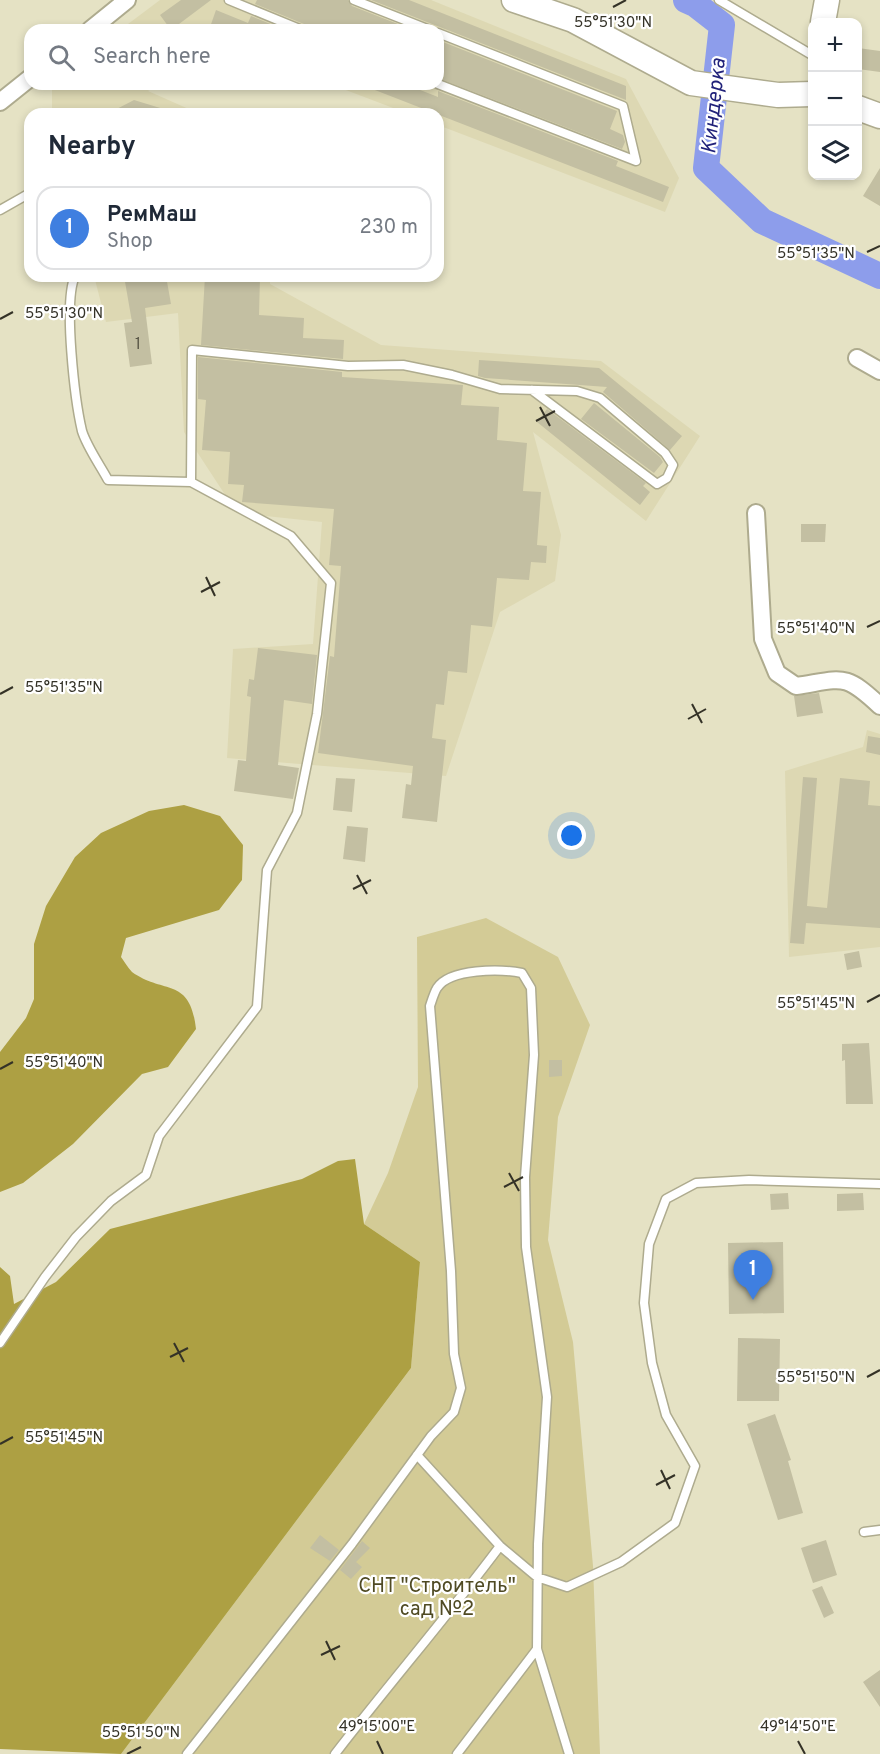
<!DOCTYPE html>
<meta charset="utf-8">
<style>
:root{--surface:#fff;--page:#f6f6f7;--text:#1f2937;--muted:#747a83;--line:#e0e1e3;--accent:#1a73e8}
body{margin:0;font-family:Overpass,sans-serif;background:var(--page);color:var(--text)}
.controls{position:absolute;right:18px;top:18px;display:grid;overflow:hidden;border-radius:12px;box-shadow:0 3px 9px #0003}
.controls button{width:54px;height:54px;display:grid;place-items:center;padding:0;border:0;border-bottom:2px solid var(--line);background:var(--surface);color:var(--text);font:30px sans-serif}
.you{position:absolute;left:572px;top:836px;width:21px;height:21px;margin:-15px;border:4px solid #fff;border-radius:50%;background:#1a73e8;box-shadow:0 0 0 9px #1a73e833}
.badge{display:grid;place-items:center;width:39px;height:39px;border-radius:50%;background:var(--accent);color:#fff;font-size:20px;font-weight:700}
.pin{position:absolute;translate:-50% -50px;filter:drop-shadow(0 2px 3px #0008)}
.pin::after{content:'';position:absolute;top:32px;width:21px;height:18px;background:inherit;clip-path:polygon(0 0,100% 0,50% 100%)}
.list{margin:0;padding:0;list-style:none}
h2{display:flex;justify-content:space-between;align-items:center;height:78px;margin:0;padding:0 24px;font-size:26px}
h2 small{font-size:20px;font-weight:400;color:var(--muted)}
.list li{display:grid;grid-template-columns:39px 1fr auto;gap:18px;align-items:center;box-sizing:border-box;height:84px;margin:0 12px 12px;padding:0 12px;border:2px solid var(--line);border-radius:18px}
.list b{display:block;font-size:22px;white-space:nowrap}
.list p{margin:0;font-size:20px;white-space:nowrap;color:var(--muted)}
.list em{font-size:20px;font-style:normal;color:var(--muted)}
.icon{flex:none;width:33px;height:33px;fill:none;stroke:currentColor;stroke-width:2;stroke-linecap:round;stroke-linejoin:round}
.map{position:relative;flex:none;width:880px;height:1754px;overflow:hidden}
.search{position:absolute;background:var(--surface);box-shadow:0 3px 9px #0003;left:24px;top:24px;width:420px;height:66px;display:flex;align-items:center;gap:15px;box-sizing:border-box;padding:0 21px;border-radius:18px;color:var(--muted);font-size:22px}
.panel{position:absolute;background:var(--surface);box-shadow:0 3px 9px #0003;left:24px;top:108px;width:420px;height:174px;border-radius:18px}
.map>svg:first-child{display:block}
.built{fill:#ddd8b3}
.green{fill:#d3cb96}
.forest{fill:#ada043}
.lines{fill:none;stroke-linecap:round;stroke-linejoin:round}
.river{stroke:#8d9deb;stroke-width:26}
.building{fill:#c3bfa2}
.lane-casing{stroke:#aeab8e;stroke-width:11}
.street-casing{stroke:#aeab8e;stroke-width:20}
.secondary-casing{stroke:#aeab8e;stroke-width:27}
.lane{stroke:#fff;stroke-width:8}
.street{stroke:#fff;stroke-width:16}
.secondary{stroke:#fff;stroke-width:24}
.ticks{fill:none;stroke:#343227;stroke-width:2}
.labels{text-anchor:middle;stroke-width:4.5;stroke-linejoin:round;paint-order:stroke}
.number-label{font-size:16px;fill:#585546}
.park-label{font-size:20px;fill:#4f4a23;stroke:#fff}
.water-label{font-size:21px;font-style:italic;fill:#21227a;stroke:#fff}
.ticks-label{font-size:15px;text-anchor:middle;fill:#343227;stroke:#fff;stroke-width:4.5;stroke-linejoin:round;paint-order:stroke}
</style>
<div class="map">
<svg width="880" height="1754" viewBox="0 0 880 1754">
<rect width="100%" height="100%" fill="#e5e2c4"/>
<path class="built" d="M160,0H431L626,79L679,178L665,212L438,125V114H409L330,84H438V30H120Z
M55,84H158L148,91L200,114H52V87Z
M94,276H270V284L381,345L601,361L700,436L646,521L533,432L561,535L555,581L500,612L446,776L227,758L233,649L313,644L322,522L237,513L184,432L178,313L106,322Z
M867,730L880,734V947L789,957L785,771L863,747Z"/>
<path class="green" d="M486,918L558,957L590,1025L558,1117L548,1240L573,1342L593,1566L600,1754H121L411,1368L420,1262L364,1224L388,1173L418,1087L417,937Z"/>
<path class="forest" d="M184,805L220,816L243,845L242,880L219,910L126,938L121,957C124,961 128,968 132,972C164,995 190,976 196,1029L168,1067L142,1074L73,1144L23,1183L0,1192V1052L26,1018L34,999V944L46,906L75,857L101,833L149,811Z
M355,1159L364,1224L420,1262L411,1368L121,1754L0,1749V1267L10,1276L14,1304L56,1282L110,1229L302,1179L338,1161Z"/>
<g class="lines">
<path class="river" d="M686,0L695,4L722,25L706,168L762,221L880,276"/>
</g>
<path class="building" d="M181,0H211L171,30L160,15Z
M257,0H348L352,6L413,30H308L304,24L255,4Z
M371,0H409L626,86V100Z
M216,10L248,23L251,16L285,30H209Z
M438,40L617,111L610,129L623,135L625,142L622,149L438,78Z
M858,48L880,51V72L858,69Z
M405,84L438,97V91L618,161L616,166L669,187L663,202L362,85Z
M134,100L170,111V114H107Z
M880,168V206L863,196Z
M124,276H166L171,304L145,308L152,364L130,367L124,323L132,322Z
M205,276L260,277L259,315L304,318L303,338L344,340L343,359L201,345Z
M198,357L342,372V377L463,385L461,405L499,407L497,440L527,443L523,491L541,492L537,545L547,546L546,563L531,562L529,580L497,578L492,627L471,625L467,673L448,671L444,705L436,704L432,738L446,740L437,822L402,818L406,784L411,785L413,766L318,753L330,656L334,657L341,566L329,565L334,509L242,502L244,485L228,484L230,452L202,450L206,400L198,399Z
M479,360L599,368L682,436L670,450L603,392L607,387L485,378L478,376Z
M594,403L660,457L663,462L654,473L581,419Z
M547,409L646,483L643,486L650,492L640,505L537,422Z
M801,524H826L825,542H801Z
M258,648L317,655L312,704L284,700L278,765L299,768L293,799L234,791L238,760L246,761L251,697L247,696L249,679L254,680Z
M819,693L823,713L797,717L794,696Z
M868,736L880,738V755L866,752Z
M803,777L817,778L807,906L827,908L840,778L870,781L868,805L880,806V928L806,923L804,944L790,943Z
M336,778L355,779L352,812L333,810Z
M347,826L368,828L365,862L343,859Z
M859,951L862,967L847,970L844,954Z
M869,1043L873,1104H846L845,1060L842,1061V1044Z
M549,1060H562V1076L549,1077Z
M788,1193L789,1209L771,1210L770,1194Z
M863,1193L864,1210L837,1211V1194Z
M783,1242L784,1313L729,1314L728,1243Z
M738,1338L780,1339L779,1401H737Z
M775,1414L791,1460L788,1461L803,1513L778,1520L747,1424Z
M320,1535L339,1550L330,1561L310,1548Z
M826,1540L837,1575L813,1583L801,1548Z
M362,1541L370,1548L356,1562L362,1567L351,1579L340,1570Z
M822,1586L834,1613L824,1618L812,1590Z
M880,1670V1707L863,1682Z"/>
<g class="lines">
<defs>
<path id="lane" d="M229,0L302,30
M354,0L430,30
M719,0L812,55
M438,33L623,106L636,161L438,84
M0,210L30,193
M191,482L192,350L348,366L403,365L452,375L500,389L577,391L600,398L665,453L673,465L667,478L657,484L532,390
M0,1343L45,1277L76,1237L111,1201L146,1175L159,1136L257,1007L267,870L297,813L317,714L331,583L291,536L191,482L108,480C100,465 87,447 82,431C75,401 63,302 75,276
M417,1455L500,1546L537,1577L567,1587L621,1562L675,1523L695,1466L666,1415L652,1363L644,1303L649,1244L666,1199L696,1183L749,1180L880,1184
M864,1532L880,1530
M187,1754L352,1544L431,1436L454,1412L461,1388L454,1354L451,1271L430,1006C432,1000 434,993 437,988C450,968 501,969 522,973L531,988L534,1055L525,1177L526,1247L547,1397L538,1544L537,1649L569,1754
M335,1754C389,1684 447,1617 500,1546
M457,1754L537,1649"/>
<path id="street" d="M90,30L127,0
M0,102L30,78
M857,358L880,371
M756,513L763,639L777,673L796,686C843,679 844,672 880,706"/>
<path id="secondary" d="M514,0L573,20L691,83L778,95L812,94
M823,22L827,0
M858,108L880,116"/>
</defs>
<use href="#lane" class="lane-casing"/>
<use href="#street" class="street-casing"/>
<use href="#secondary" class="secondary-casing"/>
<use href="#lane" class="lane"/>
<use href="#street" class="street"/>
<use href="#secondary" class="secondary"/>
</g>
<path class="ticks" d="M613,7L626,0M867,252L880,246M0,319L13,312M540,407L550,426M536,421L555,411M206,577L215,596M201,592L220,582M867,627L880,621M0,694L13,687M692,704L702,723M688,719L706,709M357,875L367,894M353,889L371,880M867,1002L880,995M0,1069L13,1062M509,1173L519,1191M504,1187L523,1177M174,1343L184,1362M170,1357L188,1348M867,1377L880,1370M0,1444L13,1437M661,1470L670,1489M656,1485L675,1475M326,1641L335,1660M321,1655L340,1646M377,1741L383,1754M798,1741L805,1754M127,1754L141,1747"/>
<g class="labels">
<g class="number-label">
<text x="138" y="349">1</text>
</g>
<g class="park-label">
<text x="437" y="1592">СНТ "Строитель"<tspan x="437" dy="23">сад №2</tspan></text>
</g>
<g class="water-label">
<text transform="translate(713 106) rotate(-84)" y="7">Киндерка</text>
</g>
</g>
<g class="ticks-label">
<text x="613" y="27">55°51'30"N</text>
<text x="816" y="258">55°51'35"N</text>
<text x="64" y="318">55°51'30"N</text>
<text x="816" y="633">55°51'40"N</text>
<text x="64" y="692">55°51'35"N</text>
<text x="816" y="1008">55°51'45"N</text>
<text x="64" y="1067">55°51'40"N</text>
<text x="816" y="1382">55°51'50"N</text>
<text x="64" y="1442">55°51'45"N</text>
<text x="377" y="1731">49°15'00"E</text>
<text x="798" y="1731">49°14'50"E</text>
<text x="141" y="1737">55°51'50"N</text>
</g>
</svg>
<div class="controls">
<button>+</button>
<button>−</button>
<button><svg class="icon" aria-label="layers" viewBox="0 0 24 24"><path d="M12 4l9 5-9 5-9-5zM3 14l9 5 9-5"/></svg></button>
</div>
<div class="you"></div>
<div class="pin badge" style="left:753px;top:1300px;background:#3f7fe0">1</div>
<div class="search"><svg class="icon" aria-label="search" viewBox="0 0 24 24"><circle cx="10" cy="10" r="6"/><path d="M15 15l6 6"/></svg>Search here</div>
<section class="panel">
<h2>Nearby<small></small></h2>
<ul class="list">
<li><span class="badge" style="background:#3f7fe0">1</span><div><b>РемМаш</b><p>Shop</p></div><em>230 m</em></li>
</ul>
</section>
</div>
